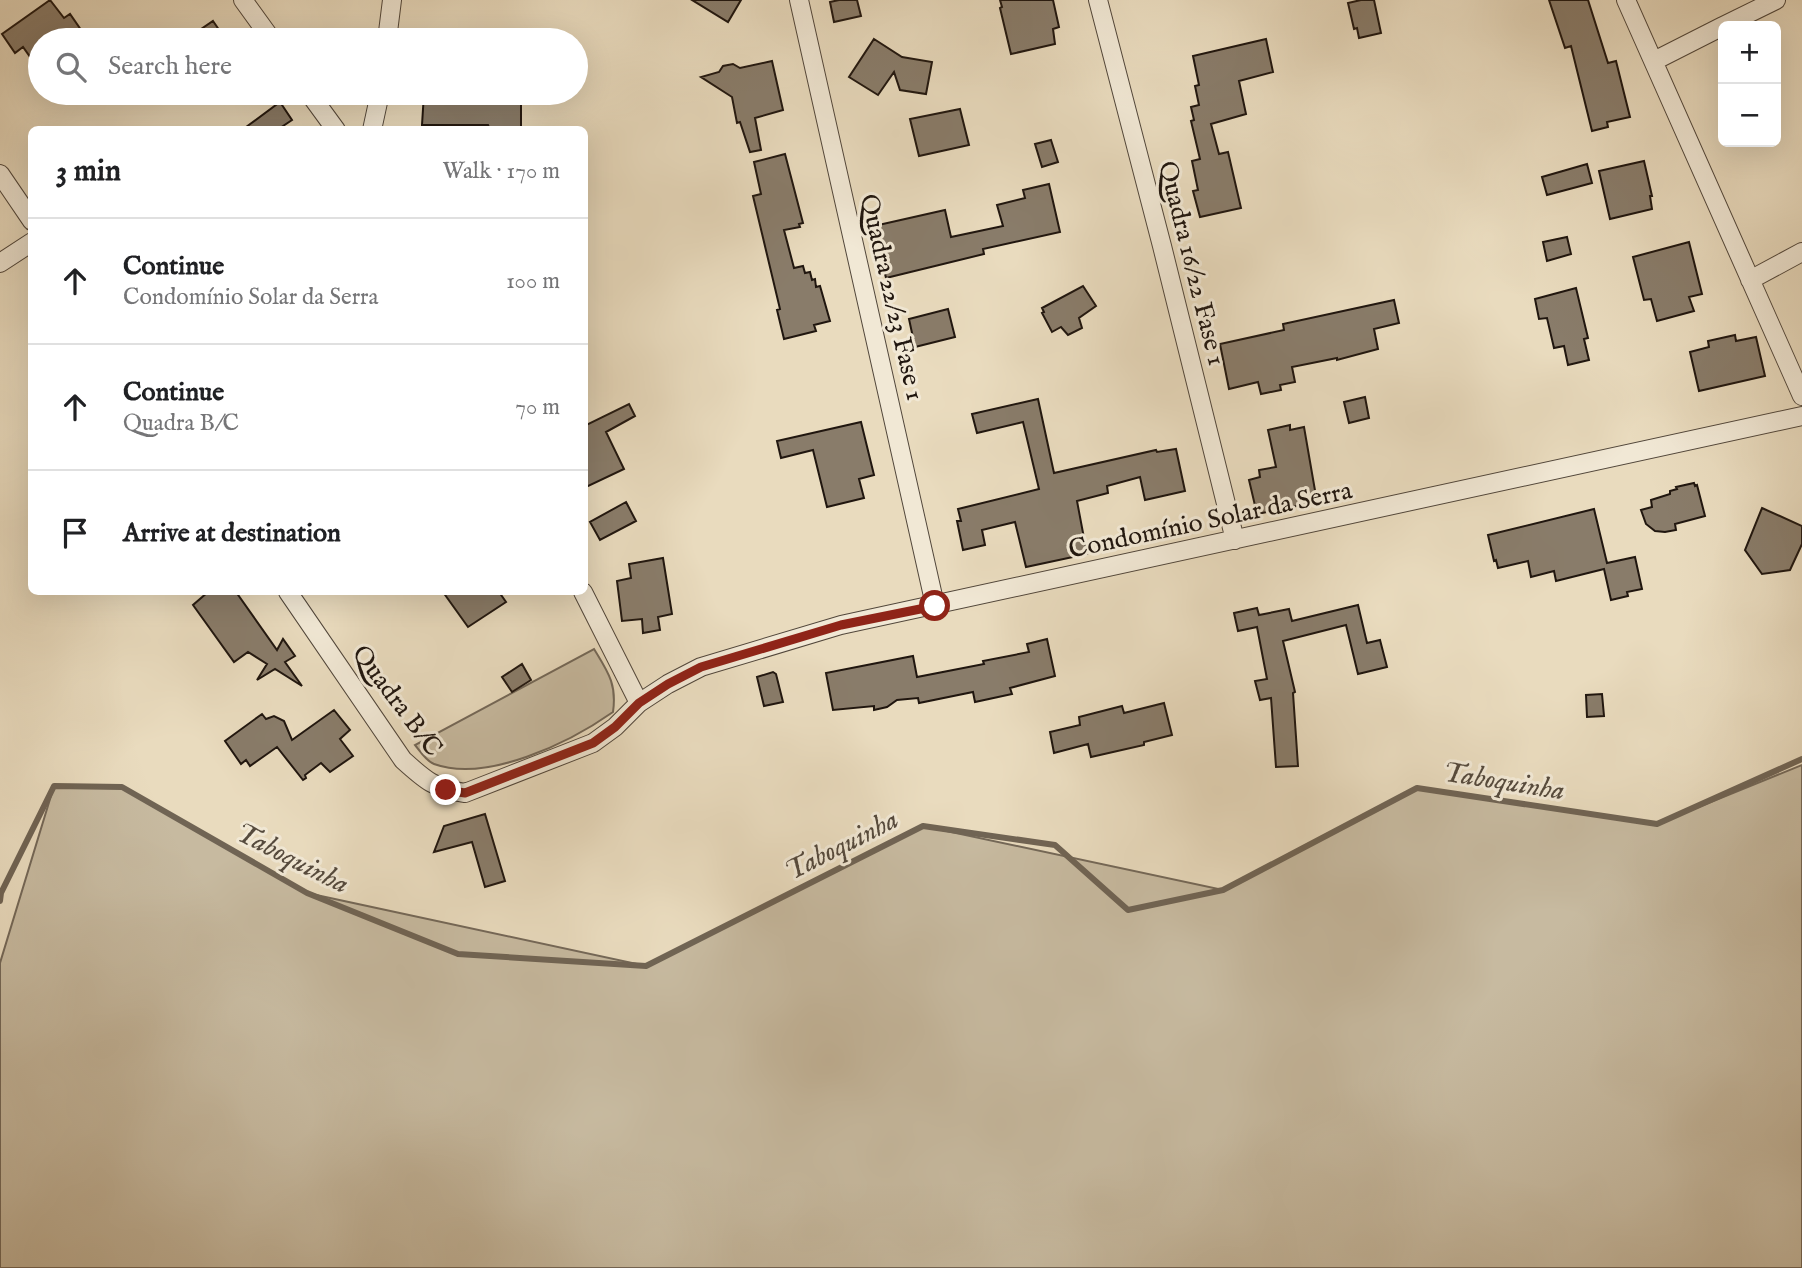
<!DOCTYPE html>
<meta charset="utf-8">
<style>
:root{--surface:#fff;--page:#f6f6f6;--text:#202124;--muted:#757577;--line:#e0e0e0}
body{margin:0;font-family:"IM FELL English",serif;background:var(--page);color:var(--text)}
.controls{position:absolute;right:21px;top:21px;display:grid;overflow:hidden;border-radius:10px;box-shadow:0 7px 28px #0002}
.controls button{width:63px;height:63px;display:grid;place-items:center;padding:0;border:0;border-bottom:2px solid var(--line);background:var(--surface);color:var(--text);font:35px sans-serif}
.stop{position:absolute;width:21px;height:21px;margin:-16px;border:5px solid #8f2418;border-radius:50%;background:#fff}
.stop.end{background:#8f2418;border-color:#fff;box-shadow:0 2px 7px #0008}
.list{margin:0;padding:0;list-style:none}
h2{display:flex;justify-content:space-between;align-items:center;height:91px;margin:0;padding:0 28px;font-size:30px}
h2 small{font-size:23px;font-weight:400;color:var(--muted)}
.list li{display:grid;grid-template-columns:46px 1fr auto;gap:21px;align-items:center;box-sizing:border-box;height:126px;padding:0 28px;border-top:2px solid var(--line)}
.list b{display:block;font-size:26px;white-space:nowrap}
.list p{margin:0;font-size:23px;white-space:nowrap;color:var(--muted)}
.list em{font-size:23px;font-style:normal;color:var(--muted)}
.icon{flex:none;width:38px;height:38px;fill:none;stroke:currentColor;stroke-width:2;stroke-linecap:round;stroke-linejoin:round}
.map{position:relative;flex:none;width:1802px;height:1268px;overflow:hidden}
.search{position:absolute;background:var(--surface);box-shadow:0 7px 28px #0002;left:28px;top:28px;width:560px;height:77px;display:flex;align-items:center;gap:18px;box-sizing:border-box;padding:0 24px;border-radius:38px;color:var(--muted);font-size:26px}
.panel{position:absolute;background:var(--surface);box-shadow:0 7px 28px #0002;left:28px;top:126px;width:560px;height:469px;border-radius:10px}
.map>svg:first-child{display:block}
.green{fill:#c7baa0;stroke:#746858;stroke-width:2}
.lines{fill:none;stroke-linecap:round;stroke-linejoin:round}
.stream{stroke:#706454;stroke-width:6}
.building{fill:#897c6a;stroke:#20160f;stroke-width:2}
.street-casing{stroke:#52473b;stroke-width:20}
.street{stroke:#f1e8d5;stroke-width:18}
.route{stroke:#8f2418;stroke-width:9}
.labels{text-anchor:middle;stroke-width:6;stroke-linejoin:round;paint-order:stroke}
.street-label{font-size:26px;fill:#20160f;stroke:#f1e8d5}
.water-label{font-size:28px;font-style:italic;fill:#554a3d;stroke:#f1e8d5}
</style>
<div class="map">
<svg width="1802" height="1268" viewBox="0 0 1802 1268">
<rect width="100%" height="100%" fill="#e9dbbe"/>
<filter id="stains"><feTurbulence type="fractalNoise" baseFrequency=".00286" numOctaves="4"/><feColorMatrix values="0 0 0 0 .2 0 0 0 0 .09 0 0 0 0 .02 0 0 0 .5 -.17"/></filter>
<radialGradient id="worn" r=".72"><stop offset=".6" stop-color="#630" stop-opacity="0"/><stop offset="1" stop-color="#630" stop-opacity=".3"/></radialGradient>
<path class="green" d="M594,649C608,672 617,684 613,712C569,743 487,783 434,764C426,761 420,751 415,745Z
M1802,765V1268H0V963L54,786L122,787L307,893L646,966L923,826L1223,890L1417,788L1657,824Z"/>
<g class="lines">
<path class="stream" d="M0,901L1,893L54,786L122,787L307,893L458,954L646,966L923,826L1055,845L1128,910L1223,890L1417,788L1657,824L1802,759"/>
</g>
<path class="building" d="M50,0L64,18L70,14L88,40H40V71L23,47L15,53L2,34Z
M692,0H741L728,22Z
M839,0H857L861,16L834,22L830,2Z
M1000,0H1053L1059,27L1053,29L1055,44L1011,54L1000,8L1002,7Z
M1361,0H1374L1381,33L1359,38L1357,28L1354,29L1348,3Z
M1549,0H1588L1608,63L1616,61L1630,117L1607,122L1608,127L1592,131L1571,46L1565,48Z
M213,21L226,40H185Z
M874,39L902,57L932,62L926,94L900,90L894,72L878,95L849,77Z
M1266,39L1273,72L1239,81L1246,114L1211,124L1219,154L1228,152L1241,208L1200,217L1193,191L1198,190L1192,161L1200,159L1191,121L1194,120L1191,107L1199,105L1195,86L1199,85L1193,56Z
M772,61L783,110L755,118L761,150L750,152L740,122L737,123L732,97L701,77L719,72L723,66L733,64L740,68Z
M424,93H469V103L506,93L521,97V130H490L488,125H422Z
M280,102L292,120L277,130H242Z
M960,109L969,145L919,156L910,119Z
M1051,140L1058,162L1042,167L1035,144Z
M785,154L803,223L799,224L800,227L784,230L794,268L803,266L805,273L810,272L812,280L815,279L816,287L820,286L830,321L814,325L816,331L784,339L777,310L780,309L753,196L761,194L754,162Z
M1644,161L1652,196H1650L1652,209L1610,219L1599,171Z
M1587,164L1592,183L1547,195L1542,177Z
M1049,184L1060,232L983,249L984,254L886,278L874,226L945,210L951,237L1003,226L997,205L1025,198L1023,190Z
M1567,237L1571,254L1547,261L1543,242Z
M1689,242L1702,294L1689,297L1694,311L1657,321L1651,299L1644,300L1633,257Z
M1083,286L1096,306L1079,318L1082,328L1068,335L1061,327L1052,332L1042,313L1044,312L1042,308Z
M1576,288L1588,338L1584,339L1589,360L1568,365L1564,346L1554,348L1547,318L1539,319L1535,299Z
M1394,300L1399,323L1374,329L1378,349L1337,360V358L1292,367L1295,382L1280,385L1281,390L1261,394L1258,382L1229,389L1220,344L1284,330L1283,324Z
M948,309L955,337L915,347L909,319Z
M1735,335L1736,341L1756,337L1765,376L1699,391L1690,352L1709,347L1708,341Z
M1365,397L1369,418L1349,423L1344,402Z
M1038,399L1054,473L1156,450L1157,452L1176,449L1185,491L1145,500L1140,477L1107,486L1108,493L1077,501L1087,554L1026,567L1015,522L982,530L985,545L963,550L957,521H961L958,509L1039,489L1023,422L977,433L972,414Z
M629,404L635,416L606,432L624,469L584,488V426Z
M861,422L874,475L859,479L864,498L827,507L813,450L781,458L777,441Z
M1290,425V430L1304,427L1317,502L1257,514L1249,480L1260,477L1259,470L1276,467L1268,430Z
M1694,483L1695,486L1697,485L1705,516L1675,524L1676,530L1665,532L1655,531L1646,524L1641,510L1652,507L1651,500L1670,494V491L1677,489L1676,487Z
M626,502L636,521L600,540L590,522Z
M1762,508L1802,526V544L1790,570L1762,574L1745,550Z
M1594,509L1607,563L1635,557L1642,589L1627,592L1628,596L1611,600L1604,569L1556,581L1554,571L1531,577L1528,561L1498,568L1496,560L1494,561L1488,535Z
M663,558L672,614L658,617L660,630L643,633L642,619L622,621L617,581L631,578L629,564Z
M208,592H236L277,650L283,639L295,656L285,662L302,686L275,669L257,680L267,664L248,652L234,662L193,605Z
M443,592H499L506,602L468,627Z
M1358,605L1367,643L1380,640L1387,667L1358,674L1346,625L1283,641L1295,692L1293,693L1298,766L1276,767L1271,698L1260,700L1255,681L1267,679L1257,627L1238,631L1234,613L1257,608L1259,615L1289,609L1292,621Z
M1047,639L1055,676L1010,688L1012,694L975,702L973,692L919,703L918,698L897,700L887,707L874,710V706L833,710L826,673L913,656L917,677L984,664L983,661L1029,652L1027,644Z
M522,664L531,680L512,692L502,677Z
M773,672L776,674L783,702L764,706L757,677Z
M1602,694L1604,716L1587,717L1586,695Z
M1164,703L1172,735L1144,742V745L1091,757L1088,744L1054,753L1050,732L1080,725L1079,717L1122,706L1124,713Z
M334,710L350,730L340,739L353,756L330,772L321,763L305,775L306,778L303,780L277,747L250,766L246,760L241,764L225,741L262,714L266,719L274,716L284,721L292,740Z
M485,814L505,881L485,887L472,842L434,852L444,826Z"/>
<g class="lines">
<defs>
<path id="street" d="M243,0L272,40
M799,0L935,605
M1098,0L1162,246L1235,540
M1626,0L1802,396
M1723,26L1776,0
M387,40L392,0
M1654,61L1723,26
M309,93L336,130
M314,99L335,93
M372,130L380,93
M0,174L32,221
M0,263L32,242
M1750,280L1802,252
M288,592L403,760C425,780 435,789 465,793L593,743L615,727L639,703L668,684L701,667L841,625L1802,416
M583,592L639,703"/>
</defs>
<use href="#street" class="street-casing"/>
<use href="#street" class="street"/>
</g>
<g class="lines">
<path class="route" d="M446,790L465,793L593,743L615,727L639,703L668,684L701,667L841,625L935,606"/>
</g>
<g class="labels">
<g class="street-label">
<text transform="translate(1193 263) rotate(76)" y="9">Quadra 16/22 Fase 1</text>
<text transform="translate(893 297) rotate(77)" y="9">Quadra 22/23 Fase 1</text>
<text transform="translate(1210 519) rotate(-12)" y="9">Condomínio Solar da Serra</text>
<text transform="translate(398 700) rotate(53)" y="9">Quadra B/C</text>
</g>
<g class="water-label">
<text transform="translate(1504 780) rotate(9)" y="10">Taboquinha</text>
<text transform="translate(841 844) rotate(-27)" y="10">Taboquinha</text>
<text transform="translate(293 857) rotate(27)" y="10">Taboquinha</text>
</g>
</g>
<rect width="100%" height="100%" filter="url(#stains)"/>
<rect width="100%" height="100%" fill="url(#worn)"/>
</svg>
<div class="controls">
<button>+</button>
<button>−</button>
</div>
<div class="stop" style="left:935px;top:606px"></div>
<div class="stop end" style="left:446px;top:790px"></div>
<div class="search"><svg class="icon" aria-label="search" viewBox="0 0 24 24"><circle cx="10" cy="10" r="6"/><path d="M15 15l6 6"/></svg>Search here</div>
<section class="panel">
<h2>3 min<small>Walk · 170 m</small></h2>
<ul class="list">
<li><svg class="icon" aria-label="ahead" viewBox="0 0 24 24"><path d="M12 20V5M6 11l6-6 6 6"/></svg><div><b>Continue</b><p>Condomínio Solar da Serra</p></div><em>100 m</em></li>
<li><svg class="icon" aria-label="ahead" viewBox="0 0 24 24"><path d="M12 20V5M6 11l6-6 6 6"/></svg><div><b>Continue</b><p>Quadra B/C</p></div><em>70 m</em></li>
<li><svg class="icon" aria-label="arrive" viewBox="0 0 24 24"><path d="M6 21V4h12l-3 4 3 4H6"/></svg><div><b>Arrive at destination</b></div></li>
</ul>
</section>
</div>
